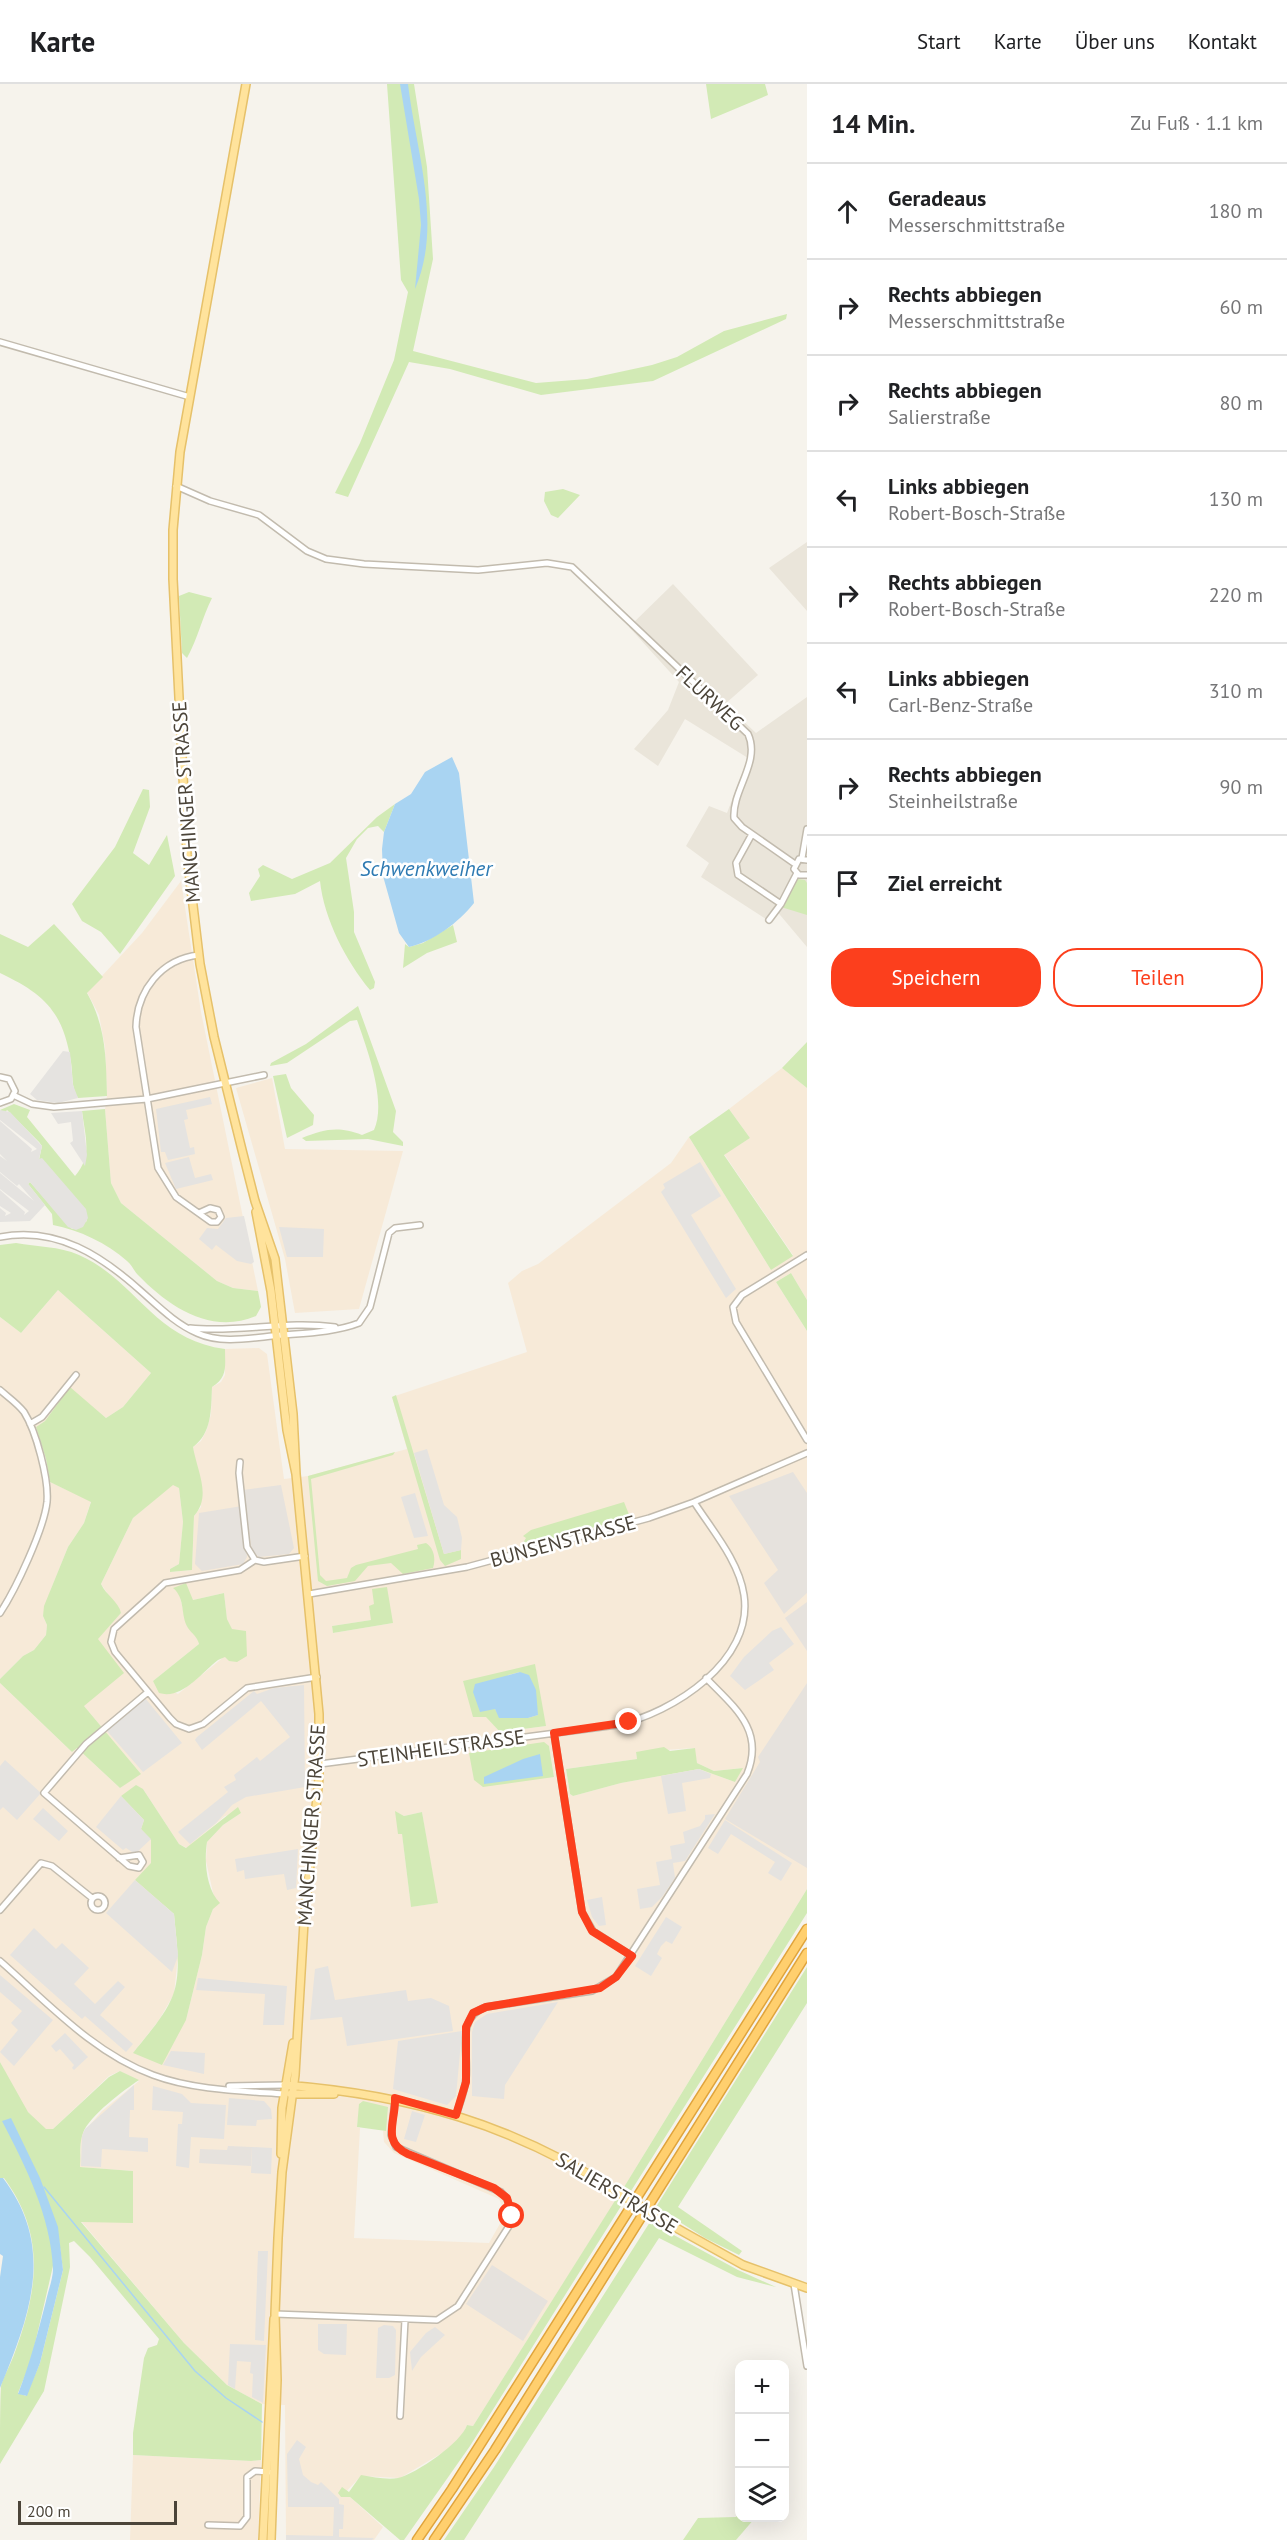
<!DOCTYPE html>
<html lang="de">
<meta charset="utf-8">
<style>
:root{--surface:#fff;--page:#f2f2f2;--text:#202124;--muted:#757577;--line:#e0e0e0;--accent:#fc3f1d}
body{margin:0;font-family:"PT Sans",sans-serif;background:var(--page);color:var(--text)}
.controls{position:absolute;right:18px;bottom:18px;display:grid;overflow:hidden;border-radius:12px;box-shadow:0 6px 24px #0002}
.controls button{width:54px;height:54px;display:grid;place-items:center;padding:0;border:0;border-bottom:2px solid var(--line);background:var(--surface);color:var(--text);font:30px sans-serif}
.scale{position:absolute;left:18px;bottom:15px;width:159px;box-sizing:border-box;padding-left:6px;border:3px solid #4b4439;border-top:0;font-size:16px;line-height:21px;white-space:nowrap;color:#4b4439;-webkit-text-stroke:4px #fff;paint-order:stroke}
.stop{position:absolute;width:18px;height:18px;margin:-14px;border:4px solid #fc3f1d;border-radius:50%;background:#fff}
.stop.end{background:#fc3f1d;border-color:#fff;box-shadow:0 2px 6px #0008}
.list{margin:0;padding:0;list-style:none}
h2{display:flex;justify-content:space-between;align-items:center;height:78px;margin:0;padding:0 24px;font-size:26px}
h2 small{font-size:20px;font-weight:400;color:var(--muted)}
.list li{display:grid;grid-template-columns:39px 1fr auto;gap:18px;align-items:center;box-sizing:border-box;height:96px;padding:0 24px;border-top:2px solid var(--line)}
.list b{display:block;font-size:22px;white-space:nowrap}
.list p{margin:0;font-size:20px;white-space:nowrap;color:var(--muted)}
.list em{font-size:20px;font-style:normal;color:var(--muted)}
.actions{display:flex;gap:12px;padding:18px 24px}
.actions a{flex:1;padding:14px 0;border:2px solid var(--accent);border-radius:24px;text-align:center;font-size:21px;color:var(--accent)}
.actions .main{background:var(--accent);color:#fff}
.icon{flex:none;width:33px;height:33px;fill:none;stroke:currentColor;stroke-width:2;stroke-linecap:round;stroke-linejoin:round}
.map{position:relative;flex:none;width:807px;height:2456px;overflow:hidden}
header{display:flex;align-items:center;gap:36px;box-sizing:border-box;height:84px;padding:0 30px;background:var(--surface);border-bottom:2px solid var(--line)}
header strong{font-size:28px}
nav{display:flex;gap:33px;margin-inline-start:auto;font-size:21px}
main{display:flex}
aside{flex:1;background:var(--surface)}
.map>svg:first-child{display:block}
.residential{fill:#eae5da}
.commercial{fill:#f7ead8;fill-rule:evenodd}
.industrial{fill:#e6e2dd}
.green{fill:#d2eab5;fill-rule:evenodd}
.parking{fill:#e5e3e0}
.water{fill:#a9d4f2}
.lines{fill:none;stroke-linecap:round;stroke-linejoin:round}
.stream{stroke:#a9d4f2;stroke-width:1.5}
.minor-casing{stroke:#c2bbae;stroke-width:8}
.major-casing{stroke:#e6c16a;stroke-width:10}
.highway-casing{stroke:#e0a43c;stroke-width:11}
.minor{stroke:#fff;stroke-width:5}
.major{stroke:#ffe39c;stroke-width:7}
.highway{stroke:#ffcf6e;stroke-width:8}
.major-bridge-casing{stroke:#e6c16a;stroke-width:10;stroke-linecap:butt}
.major-bridge{stroke:#ffe39c;stroke-width:7}
.route{stroke:#fc3f1d;stroke-width:8}
.labels{text-anchor:middle;stroke-width:5;stroke-linejoin:round;paint-order:stroke}
.street-label{font-size:20px;fill:#4b4439;stroke:#fff}
.water-label{font-size:21px;font-style:italic;fill:#2e7ab2;stroke:#fff}
</style>
<header>
<strong>Karte</strong>
<nav><a>Start</a><a>Karte</a><a>Über uns</a><a>Kontakt</a></nav>
</header>
<main>
<div class="map">
<svg width="807" height="2456" viewBox="0 0 807 2456">
<rect width="100%" height="100%" fill="#f6f3ec"/>
<path class="residential" d="M807,458V527L769,484Z
M673,500L758,591L725,620L756,649L807,613V863L775,825L766,835L701,793L709,779L686,762L709,722L727,729L748,674L685,635L658,682L634,665L668,626L679,598L629,543Z"/>
<path class="commercial" d="M181,797L201,928L258,1207L233,1204L217,1197L121,1119L111,1099L105,1025L107,1012L105,963L99,931L87,908L142,849Z
M782,984L807,1004V1216L791,1189L776,1198L807,1247V1805L624,2103L473,2342L467,2341L461,2354L452,2363L400,2394L361,2392L341,2413H350L383,2443L374,2456H286L285,2321L262,2320L227,2301L184,2259L81,2137L133,2087L80,2083L81,2051L102,2027L139,1997L120,1987L109,1992L53,2045L46,2046L23,2023L0,1978V1599L72,1668L77,1664L120,1704L140,1689L84,1622L97,1555L121,1529L101,1500L133,1434L173,1400L179,1404L183,1438L179,1480L170,1485L171,1488L192,1486L194,1432L201,1423L193,1363L201,1357L207,1345L211,1330L212,1303L221,1298L225,1291V1265L259,1264L267,1270L284,1395L308,1392L407,1365L392,1313L527,1268L508,1199L522,1187L538,1180L671,1079L689,1053L771,1186L793,1171L724,1070L750,1054L729,1025ZM173,1504L193,1516L224,1509L227,1535L232,1546L225,1572L178,1610L153,1597L199,1560L197,1553L187,1542L179,1509ZM374,1521L393,1539L333,1549L332,1542L371,1536ZM486,1632L546,1642L500,1648ZM549,1662L554,1693L469,1669ZM694,1664L697,1679L714,1687L742,1684L735,1698L699,1685L621,1699L573,1712L570,1710L566,1685L637,1675L636,1668ZM143,1705L179,1760L187,1764L225,1732L241,1729L223,1741L207,1758L206,1777L214,1813L213,1825L206,1843L202,1871L186,1936L133,1969L159,1936L174,1910L178,1872L151,1779V1755L144,1736ZM396,1728L404,1732L422,1728L437,1819L411,1823L402,1749ZM360,2018L385,2047H383L384,2058L394,2069L499,2115L504,2126L502,2136L489,2159L354,2154L360,2044L357,2043Z
M272,994L285,1065L403,1067L359,1225L295,1229L285,1175L236,1004Z
M58,1206L151,1289L123,1323L106,1334L70,1304L45,1337L36,1343L50,1398L91,1417L84,1439L68,1463L51,1505L43,1532L47,1541L46,1551L34,1566L23,1572L0,1595V1233L21,1249Z
M133,2371L251,2377L261,2376L258,2456H130Z"/>
<path class="industrial" d="M793,1388L807,1409V1509L784,1530L764,1499L778,1486L729,1412Z
M281,1401L294,1464L289,1470L259,1473L252,1467L243,1406Z
M242,1422L247,1473L243,1480L202,1487L195,1480L199,1429Z
M807,1518V1567L785,1534Z
M807,1599V1784L725,1735L760,1678L758,1673Z
M228,2062L252,2063L251,2082L199,2079L200,2065L227,2066Z
M492,2181L548,2217L523,2257L466,2220Z"/>
<path class="green" d="M387,0H414L427,83L433,175L413,267L536,299L587,295L652,281L677,273L724,247L787,230L786,235L653,297L541,311L450,285L409,278L348,413L335,409L360,359L394,276L408,208L401,196Z
M706,0H765L768,11L711,35Z
M563,405L580,411L558,434L551,431L544,417L545,408Z
M189,508L212,514C202,534 198,554 187,574L182,569L179,512Z
M143,705L149,706L150,723L133,769L149,781L167,751L175,792L120,870L101,848L82,837L72,820L115,763Z
M395,720L384,748L378,742L368,744L357,755L346,774L354,828V848L375,898L374,904L370,906C346,877 324,835 320,797L295,810L251,817L249,809L260,792L258,785L263,781L292,795L330,779L377,733Z
M798,795L805,796L807,799V831L781,823Z
M54,840L103,893L87,909C106,943 106,973 107,1012L78,1014C71,1004 73,990 71,978C63,927 44,910 0,889V850L28,863Z
M453,841L457,858L427,869L403,884L405,860L409,863L423,859Z
M358,922L396,1027L393,1048L403,1058V1062L368,1055L306,1057L302,1054C325,1045 338,1042 362,1051L374,1046C387,1017 367,965 357,936L350,937L287,979L270,982L271,979L306,960Z
M807,958V1004L782,984Z
M286,990L291,1004L314,1031L313,1041L287,1054L273,992Z
M14,1020L30,1026L27,1033L75,1092C93,1072 85,1052 82,1027L105,1025L111,1099L121,1119L217,1197L233,1204L258,1207L261,1223L256,1232C211,1251 169,1223 138,1191C134,1187 132,1181 127,1177C107,1159 79,1146 53,1141L52,1130L28,1100L30,1098L72,1145L87,1137L39,1076L42,1062L39,1058L7,1026L5,1029L0,1026Z
M729,1025L750,1054L724,1071L793,1172L771,1186L689,1053Z
M16,1159C37,1163 59,1162 79,1171C136,1196 154,1256 225,1265C225,1282 228,1293 212,1303C211,1326 212,1349 193,1363C197,1387 212,1412 194,1432L192,1486L170,1488V1485L179,1480L183,1438L179,1404L173,1401L133,1434L101,1500C106,1511 119,1518 121,1529L98,1555L124,1589L84,1622L141,1690L120,1704L77,1664L72,1668L0,1599V1595L23,1572L34,1566L46,1551L47,1541L43,1532L44,1522L68,1463L84,1439L91,1418L50,1398L46,1375L36,1343L45,1337L70,1303L106,1334L123,1323L151,1289L58,1206L21,1249L0,1233V1161Z
M791,1189L807,1216V1247L776,1198Z
M396,1311L444,1470L461,1466V1475L445,1482L440,1476L392,1313Z
M395,1368L393,1371L311,1395L320,1491L326,1497L347,1494L351,1484L356,1481L418,1465L417,1461L426,1459C434,1464 436,1475 433,1484L403,1490L391,1479L368,1482L355,1497L327,1502L318,1497L308,1392Z
M624,1418L630,1433L528,1462L523,1459L526,1454L523,1452L531,1446Z
M186,1499L193,1516L224,1509L227,1535L232,1545L246,1547L247,1572L237,1578L229,1577L225,1573L218,1576C201,1589 182,1616 159,1609L153,1597L199,1560C197,1552 192,1550 188,1544C180,1531 186,1515 173,1504Z
M387,1503L393,1539L333,1549L332,1542L371,1536L369,1522L374,1520L372,1505Z
M535,1580L546,1642L500,1648L486,1633H473L463,1597ZM520,1588L538,1631L528,1634H500L495,1625L508,1591Z
M544,1658L549,1662L554,1693L483,1703L474,1696L469,1669Z
M664,1663L670,1667L695,1664L697,1679L714,1687L743,1684L735,1698L699,1685L621,1699L573,1712L570,1710L566,1685L637,1675L636,1668Z
M136,1701L143,1705L179,1760L186,1764L238,1723L241,1729L223,1741L207,1758C204,1777 206,1805 220,1819L213,1825L206,1843L202,1871L186,1936L162,1981L133,1969C147,1951 165,1932 173,1911C182,1887 176,1855 174,1830L135,1796L151,1779V1756L141,1745L144,1736L121,1712Z
M395,1727L404,1732L422,1728L438,1819L411,1823L402,1750H398Z
M807,1805V1829L631,2107L624,2103Z
M807,1883V1919L678,2123L742,2167L739,2171L705,2154L656,2123Z
M0,1978L28,2028L46,2045H53L109,1993L120,1987L139,1996C124,2006 89,2032 83,2049C79,2059 81,2072 80,2083L133,2087V2139L81,2138L184,2259L227,2301L262,2320L261,2376L251,2377L133,2371V2349L144,2274L148,2264L157,2261L159,2255L90,2173L74,2157L69,2159L70,2183L44,2307L0,2380C0,2361 0,2319 1,2302C4,2291 11,2280 15,2268C38,2205 46,2151 4,2094H0ZM59,2156L63,2186L40,2279L26,2312L18,2309L31,2277Z
M363,2017L388,2023L386,2047L357,2043L359,2020Z
M616,2115L623,2119L470,2362L404,2456H400L350,2413H341L338,2409L342,2403L349,2408L361,2391C373,2393 387,2396 398,2394C416,2390 462,2358 467,2341L473,2342Z
M650,2138L738,2186L776,2203L737,2193L659,2154L464,2456H444L494,2383Z
M739,2428L740,2434H755L736,2456H683L698,2434L736,2433Z"/>
<path class="parking" d="M63,967L70,968L73,1001L78,1014L58,1019L37,1016L30,1010Z
M210,1013L212,1020L186,1026L188,1035L184,1036L190,1064L194,1063L195,1070L168,1076L165,1068H161L156,1025Z
M0,1026L10,1028L42,1062L39,1075L42,1074L86,1125L88,1134L83,1143L76,1146L68,1143L30,1098L28,1100L45,1121L30,1137L0,1138V1124L6,1129L5,1132L11,1129L0,1122V1106L25,1128L24,1131L29,1127L0,1105V1089L34,1117L19,1100L17,1102L0,1088V1072L7,1077L0,1070V1037L32,1065L31,1068L37,1065L0,1036Z
M82,1027L87,1071L85,1082L70,1059L73,1057L71,1038L58,1040L51,1029Z
M189,1073L195,1094L211,1090L213,1096L176,1105L165,1079Z
M700,1078L721,1112L691,1131L736,1205L726,1214L661,1108L665,1104L663,1100Z
M244,1132L254,1178L251,1180L237,1177L216,1161L212,1166L199,1155L207,1144L218,1145L226,1134Z
M279,1143L324,1145L323,1173H287Z
M427,1365L444,1421L457,1433L462,1454L461,1466L444,1470L414,1369Z
M415,1409L428,1452L414,1454L401,1413Z
M781,1543L794,1560L769,1579L774,1586L745,1606L730,1592L744,1573L772,1547Z
M304,1601L305,1703L246,1713L232,1721L216,1739L190,1760L178,1748L228,1708L224,1703L236,1696L234,1691L257,1673L260,1677L290,1653L261,1617L202,1666L195,1656L197,1653L254,1607L257,1610L274,1604Z
M145,1614L182,1659L143,1688L107,1647Z
M5,1676L41,1709L17,1736L3,1723L0,1726V1682Z
M699,1685L711,1690L710,1694L682,1699L686,1727L668,1730L661,1692Z
M121,1712L144,1736L141,1745L151,1755L135,1770L126,1764L123,1766L96,1743Z
M43,1724L68,1747L59,1757L33,1735Z
M715,1730L685,1777L673,1779L675,1794L662,1813L652,1823L640,1825L637,1805L660,1801L656,1778L672,1775L670,1762L685,1759L683,1748L700,1742L705,1735V1731Z
M725,1736L792,1779L781,1797L768,1789L775,1778L731,1750L718,1770L708,1764Z
M298,1765L296,1804L287,1806L284,1790L245,1795L244,1786L237,1788L235,1775Z
M135,1796L174,1830L178,1872L172,1888L106,1829Z
M602,1813L606,1841L599,1842L592,1833L587,1816Z
M666,1833L682,1843L672,1860L666,1857L661,1862L657,1870L662,1874L651,1892L635,1882Z
M34,1844L56,1865L62,1859L89,1884L74,1900L95,1920L118,1897L125,1903L100,1931L133,1960L126,1968L85,1932L82,1935L10,1871Z
M328,1882L335,1916L406,1906L408,1917L431,1914L449,1922L453,1947L347,1962L342,1933L310,1936L315,1885Z
M0,1891L53,1936L14,1982L0,1968L18,1946L11,1939L22,1927L0,1908Z
M198,1894L287,1902L284,1941H263L265,1910L196,1906Z
M558,1918L505,2001L504,2015L472,2012V1948L475,1938L487,1930Z
M462,1947L456,2012L447,2021L393,2005L398,1957Z
M65,1949L88,1973L74,1986L72,1984L74,1981L60,1965L56,1968L51,1962Z
M171,1967L205,1969L204,1990L163,1981Z
M134,2001V2026H130L129,2053L148,2054V2068L102,2065L101,2083L81,2082L82,2052L85,2045Z
M153,2002L182,2010L191,2019L226,2021L224,2055L191,2053L189,2084L176,2082L178,2040H182L183,2028L152,2026Z
M229,2014L264,2017L271,2025L272,2035L257,2036L256,2042L227,2041Z
M412,2027L425,2031L416,2058L404,2055Z
M252,2063L272,2064L271,2090L251,2089Z
M258,2167H268L264,2257L255,2256Z
M318,2240H347L346,2271L324,2270L318,2266Z
M384,2241L393,2242L396,2246L395,2291L389,2294H376L378,2244Z
M435,2243L445,2251L421,2273L412,2287L410,2268L426,2249Z
M230,2260L266,2261L263,2319L252,2313L253,2290L250,2289L251,2278L237,2277L235,2305L228,2301Z
M297,2356L306,2363L299,2375L303,2391L311,2398L318,2401L321,2398L339,2415V2420L344,2421L343,2445H339V2453L374,2454L372,2456H286V2451L333,2452L334,2423H288L287,2370Z"/>
<path class="water" d="M400,0H408C416,68 443,140 415,205L421,141L419,115Z
M452,673L459,689L474,819C458,839 434,857 409,863L399,849L383,792L382,765L384,748L395,720L411,710L425,688Z
M520,1588L529,1591L536,1606L538,1631L528,1634H499L495,1625L480,1628L473,1608L475,1600Z
M540,1670L543,1692L484,1700V1693L523,1675Z
M11,2034L40,2094L58,2143L63,2186L40,2279L27,2312L18,2310C30,2279 38,2248 46,2217C48,2207 53,2195 53,2185C51,2133 26,2083 2,2037Z
M0,2094H3C56,2164 30,2231 0,2304V2193L3,2172L0,2170Z"/>
<g class="lines">
<path class="stream" d="M44,2103L195,2287L226,2314L262,2338"/>
<defs>
<path id="minor" d="M0,258L190,313
M176,402L210,417L259,431L307,467L326,475L364,480L478,486L547,479L572,483L748,650C761,678 732,706 734,734L742,743L795,780
M752,750L736,779L738,791L781,820L797,789
M802,774L807,745
M807,776L799,775L794,785L799,791H807
M769,836L781,820
M0,993L9,995L15,1007L11,1015L0,1019
M13,1011L32,1020L54,1023L147,1015L264,991
M199,1129L210,1124L218,1126L221,1133L217,1138H211L176,1113L158,1084L136,943C137,907 161,875 199,871
M0,1153C57,1142 102,1172 142,1208C159,1223 176,1240 197,1249C223,1261 255,1253 282,1251C307,1249 336,1248 359,1239L370,1223L389,1149L395,1144L420,1141
M807,1171L742,1211L733,1223L736,1238L807,1356
M190,1244C239,1249 286,1236 335,1243
M0,1306C8,1313 18,1320 24,1328C36,1347 49,1395 47,1418C44,1445 16,1505 0,1529
M30,1340L42,1333L76,1291
M240,1378L239,1389L247,1463L255,1476
M305,1472L264,1478L255,1476L240,1486L165,1499L114,1545L111,1558L115,1568L170,1634L176,1640L189,1645L203,1640L247,1604L317,1593
M309,1510L467,1483L649,1434L694,1418L807,1369
M554,1649L582,1828L593,1847L632,1872
M320,1680L617,1641C673,1629 754,1577 744,1511C739,1477 712,1446 694,1418
M119,1774L139,1771L143,1778L139,1784L129,1782L44,1709L86,1660L148,1608
M91 1819a7 7 0 1 1 14 0a7 7 0 1 1-14 0Z
M0,1826L41,1779L52,1782L92,1814
M0,1877C47,1918 93,1969 153,1991C193,2006 241,2007 284,2010
M229,2002L285,2001
M456,2031C460,2019 465,2007 466,1994C469,1970 455,1933 486,1923L592,1907L616,1893L747,1690C765,1646 734,1623 706,1594
M794,2200L807,2282
M275,2230L437,2236L458,2222L509,2142C513,2128 511,2118 501,2108L396,2063L391,2051L395,2015
M400,2332L405,2236
M208,2441L240,2442L247,2433V2393L255,2387L269,2388"/>
<path id="major" d="M246,0L180,368L173,446V495L187,771L200,880L214,953L242,1066L255,1117L275,1175L293,1330L296,1390
M256,1128L271,1207L287,1346L296,1390L319,1630V1694L304,1838L295,1991L282,2088L278,2154L275,2230L277,2296L271,2456
M285,2001C411,2011 511,2040 618,2108
M291,2010H334
M281,2070L282,2024L293,1959
M662,2136L743,2181L807,2204
M263,2456L274,2235"/>
<path id="highway" d="M417,2456L452,2405L807,1845
M434,2456L495,2366L807,1869"/>
</defs>
<use href="#minor" class="minor-casing"/>
<use href="#major" class="major-casing"/>
<use href="#highway" class="highway-casing"/>
<use href="#minor" class="minor"/>
<use href="#major" class="major"/>
<use href="#highway" class="highway"/>
<defs>
<path id="major-bridge" d="M618,2108L662,2136"/>
</defs>
<use href="#major-bridge" class="major-bridge-casing"/>
<use href="#major-bridge" class="major-bridge"/>
</g>
<g class="lines">
<path class="route" d="M512,2132L507,2114L494,2104L408,2070C381,2058 396,2037 395,2014L456,2031L466,1998V1943L473,1929L486,1923L600,1904L616,1893L632,1872L592,1847L582,1828L554,1649L629,1638"/>
</g>
<g class="labels">
<g class="street-label">
<text transform="translate(710 614) rotate(43)" y="7">FLURWEG</text>
<text transform="translate(186 718) rotate(-94)" y="7">MANCHINGER STRASSE</text>
<text transform="translate(563 1457) rotate(-15)" y="7">BUNSENSTRASSE</text>
<text transform="translate(441 1664) rotate(-8)" y="7">STEINHEILSTRASSE</text>
<text transform="translate(311 1741) rotate(-86)" y="7">MANCHINGER STRASSE</text>
<text transform="translate(617 2109) rotate(31)" y="7">SALIERSTRASSE</text>
</g>
<g class="water-label">
<text x="426" y="792">Schwenkweiher</text>
</g>
</g>
</svg>
<div class="controls">
<button>+</button>
<button>−</button>
<button><svg class="icon" aria-label="layers" viewBox="0 0 24 24"><path d="M12 4l9 5-9 5-9-5zM3 14l9 5 9-5"/></svg></button>
</div>
<div class="scale">200 m</div>
<div class="stop" style="left:512px;top:2132px"></div>
<div class="stop end" style="left:629px;top:1638px"></div>
</div>
<aside>
<h2>14 Min.<small>Zu Fuß · 1.1 km</small></h2>
<ul class="list">
<li><svg class="icon" aria-label="ahead" viewBox="0 0 24 24"><path d="M12 20V5M6 11l6-6 6 6"/></svg><div><b>Geradeaus</b><p>Messerschmittstraße</p></div><em>180 m</em></li>
<li><svg class="icon" aria-label="right" viewBox="0 0 24 24"><path d="M7 20v-9h11M14 6l5 5-5 5"/></svg><div><b>Rechts abbiegen</b><p>Messerschmittstraße</p></div><em>60 m</em></li>
<li><svg class="icon" aria-label="right" viewBox="0 0 24 24"><path d="M7 20v-9h11M14 6l5 5-5 5"/></svg><div><b>Rechts abbiegen</b><p>Salierstraße</p></div><em>80 m</em></li>
<li><svg class="icon" aria-label="left" viewBox="0 0 24 24"><path d="M17 20v-9H6M10 6l-5 5 5 5"/></svg><div><b>Links abbiegen</b><p>Robert-Bosch-Straße</p></div><em>130 m</em></li>
<li><svg class="icon" aria-label="right" viewBox="0 0 24 24"><path d="M7 20v-9h11M14 6l5 5-5 5"/></svg><div><b>Rechts abbiegen</b><p>Robert-Bosch-Straße</p></div><em>220 m</em></li>
<li><svg class="icon" aria-label="left" viewBox="0 0 24 24"><path d="M17 20v-9H6M10 6l-5 5 5 5"/></svg><div><b>Links abbiegen</b><p>Carl-Benz-Straße</p></div><em>310 m</em></li>
<li><svg class="icon" aria-label="right" viewBox="0 0 24 24"><path d="M7 20v-9h11M14 6l5 5-5 5"/></svg><div><b>Rechts abbiegen</b><p>Steinheilstraße</p></div><em>90 m</em></li>
<li><svg class="icon" aria-label="arrive" viewBox="0 0 24 24"><path d="M6 21V4h12l-3 4 3 4H6"/></svg><div><b>Ziel erreicht</b></div></li>
</ul>
<div class="actions"><a class="main">Speichern</a><a>Teilen</a></div>
</aside>
</main>
